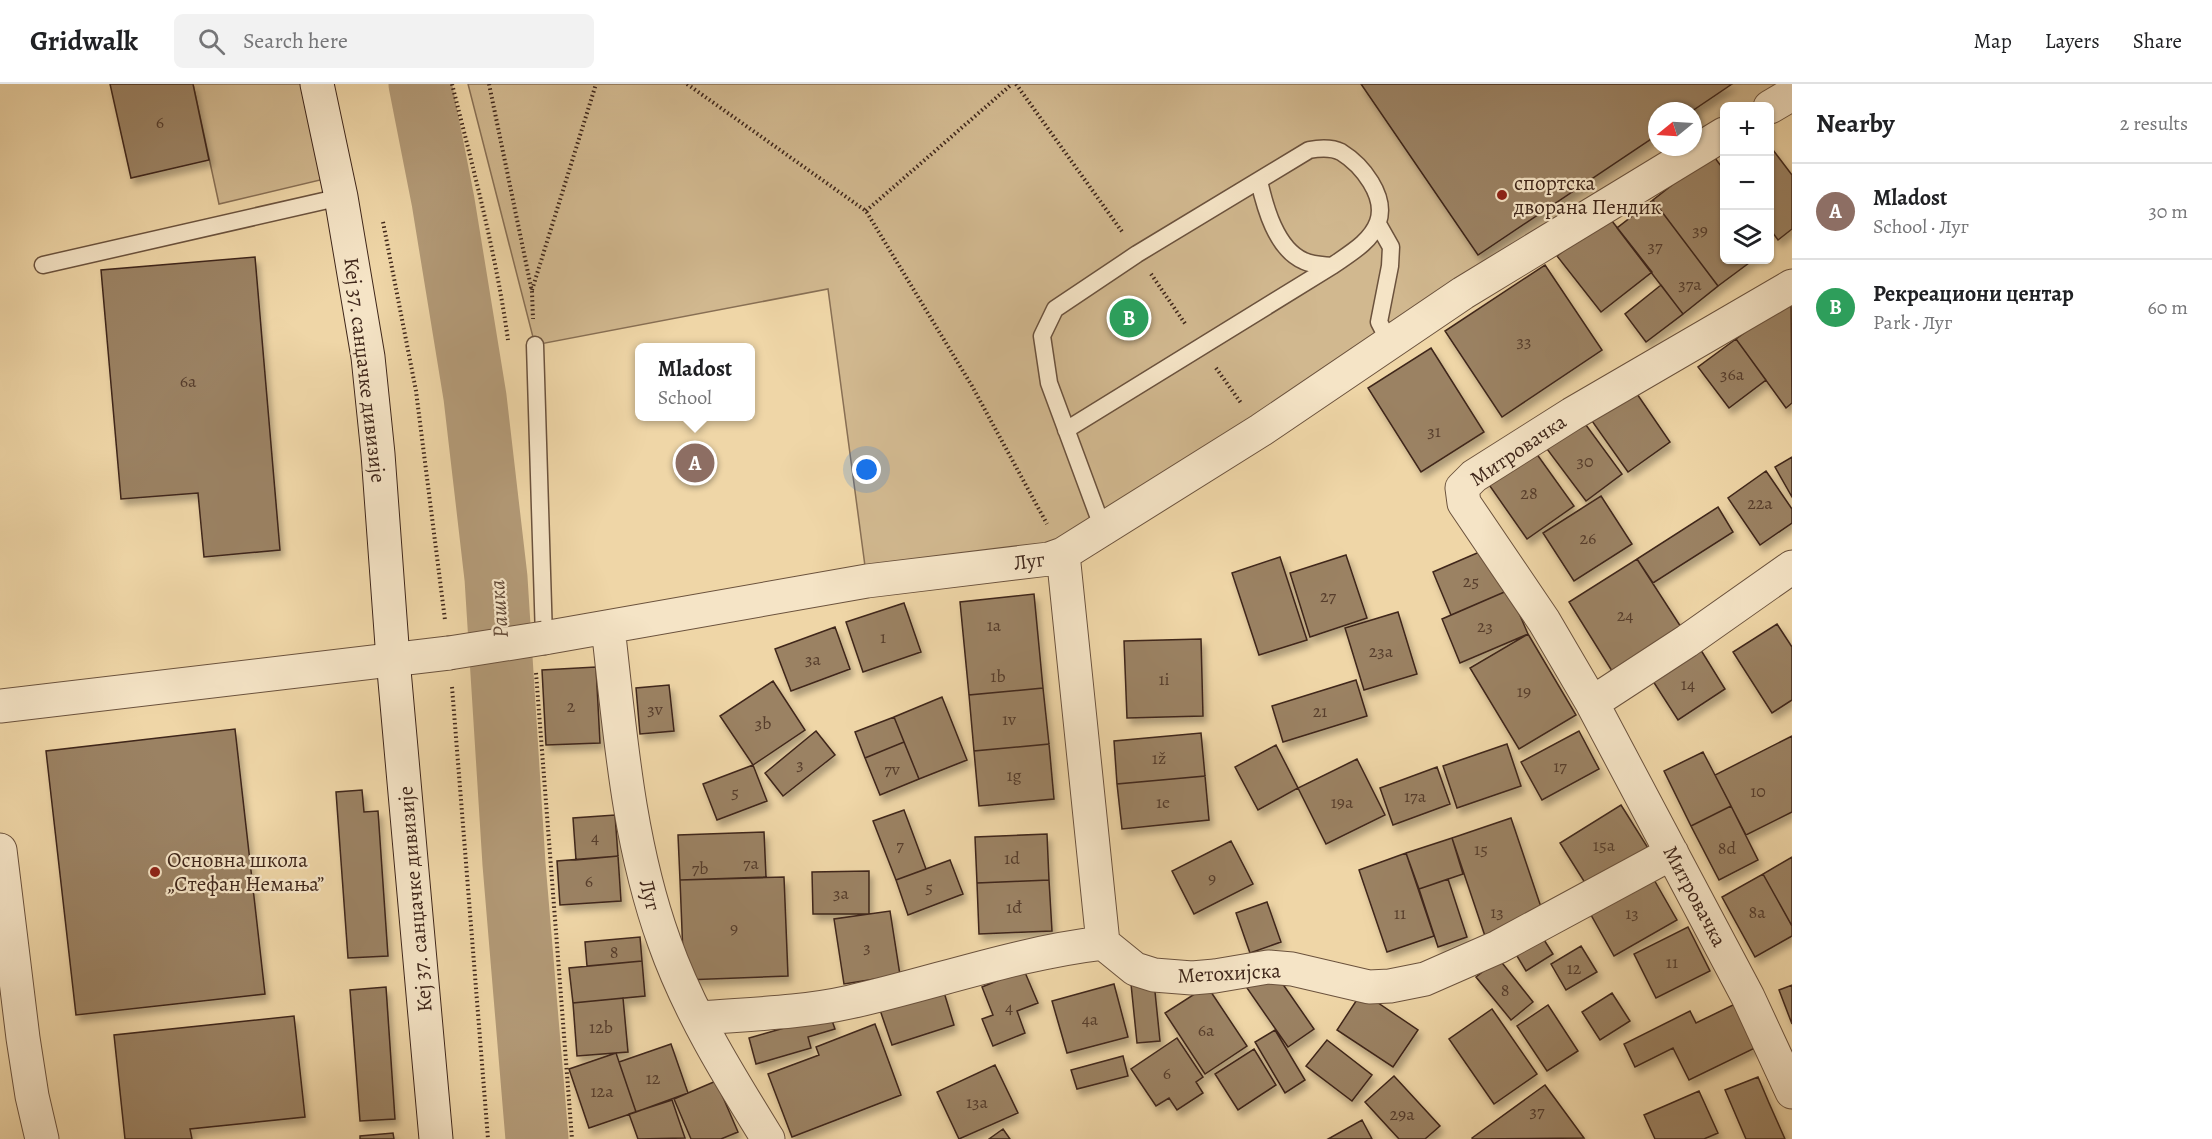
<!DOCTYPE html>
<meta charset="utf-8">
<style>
:root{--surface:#fff;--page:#f2f2f2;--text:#202124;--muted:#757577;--line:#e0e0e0;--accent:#7c3aed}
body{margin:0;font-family:Alegreya,serif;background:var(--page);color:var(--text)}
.controls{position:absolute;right:18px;top:18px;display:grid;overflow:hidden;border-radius:9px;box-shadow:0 2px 4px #0004}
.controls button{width:54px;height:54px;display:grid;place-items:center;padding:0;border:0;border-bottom:2px solid var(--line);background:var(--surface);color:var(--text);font:30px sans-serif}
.compass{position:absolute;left:1648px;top:18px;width:54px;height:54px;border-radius:50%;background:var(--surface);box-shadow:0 2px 4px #0004;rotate:252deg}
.you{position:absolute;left:867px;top:386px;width:21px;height:21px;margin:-15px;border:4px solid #fff;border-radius:50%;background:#1a73e8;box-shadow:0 0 0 9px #1a73e833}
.badge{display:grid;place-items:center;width:39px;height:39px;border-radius:50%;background:var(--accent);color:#fff;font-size:20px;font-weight:700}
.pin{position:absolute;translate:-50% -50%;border:3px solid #fff;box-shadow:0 2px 6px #0006}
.popup{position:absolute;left:635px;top:259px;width:120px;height:78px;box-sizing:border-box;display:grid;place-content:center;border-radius:9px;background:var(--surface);filter:drop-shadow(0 2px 4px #0005);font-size:20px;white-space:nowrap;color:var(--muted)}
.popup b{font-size:22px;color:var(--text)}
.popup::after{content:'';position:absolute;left:50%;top:100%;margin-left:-12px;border:12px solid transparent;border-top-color:var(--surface)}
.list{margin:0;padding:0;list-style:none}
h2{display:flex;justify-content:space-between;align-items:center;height:78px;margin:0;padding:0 24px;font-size:26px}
h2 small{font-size:20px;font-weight:400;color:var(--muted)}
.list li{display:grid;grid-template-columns:39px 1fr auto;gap:18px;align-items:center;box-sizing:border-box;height:96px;padding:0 24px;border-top:2px solid var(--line)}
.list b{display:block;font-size:22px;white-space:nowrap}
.list p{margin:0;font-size:20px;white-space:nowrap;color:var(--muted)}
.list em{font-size:20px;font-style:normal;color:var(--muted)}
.icon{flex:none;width:33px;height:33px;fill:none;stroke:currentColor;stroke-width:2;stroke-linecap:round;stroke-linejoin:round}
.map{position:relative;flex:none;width:1792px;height:1055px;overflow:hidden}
header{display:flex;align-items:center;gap:36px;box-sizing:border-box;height:84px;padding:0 30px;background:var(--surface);border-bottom:2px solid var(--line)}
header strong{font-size:28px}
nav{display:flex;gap:33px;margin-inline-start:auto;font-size:21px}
.search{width:420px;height:54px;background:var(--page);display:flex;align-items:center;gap:15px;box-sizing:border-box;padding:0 21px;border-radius:9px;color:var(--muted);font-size:22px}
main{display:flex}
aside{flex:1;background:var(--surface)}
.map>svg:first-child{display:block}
.green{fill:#d1b88f;stroke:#886f54;stroke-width:1.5;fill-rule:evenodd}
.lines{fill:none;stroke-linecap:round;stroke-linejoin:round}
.river{stroke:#b39a77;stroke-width:63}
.building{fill:#9b8263;stroke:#3f261a;stroke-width:1.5;filter:url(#shadow)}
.lane-casing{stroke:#6b523d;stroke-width:19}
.street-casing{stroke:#6b523d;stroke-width:35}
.secondary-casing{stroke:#3f261a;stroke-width:35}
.path{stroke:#3f261a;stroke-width:4;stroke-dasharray:1.5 3;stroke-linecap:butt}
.lane{stroke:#f5e4c6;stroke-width:16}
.street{stroke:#f5e4c6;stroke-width:33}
.secondary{stroke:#f5e4c6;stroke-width:33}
.street-bridge-casing{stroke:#6b523d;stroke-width:35;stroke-linecap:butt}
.street-bridge{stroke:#f5e4c6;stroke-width:33}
.poi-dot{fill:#8f2418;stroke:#f5e4c6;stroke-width:2}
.labels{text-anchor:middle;stroke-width:4.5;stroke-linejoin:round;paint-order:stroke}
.number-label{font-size:18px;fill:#563d2c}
.poi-label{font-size:21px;fill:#3f261a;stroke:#f5e4c6;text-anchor:start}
.street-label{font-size:21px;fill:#3f261a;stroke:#f5e4c6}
.water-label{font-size:22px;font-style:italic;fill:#624936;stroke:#f5e4c6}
</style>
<header>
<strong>Gridwalk</strong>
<div class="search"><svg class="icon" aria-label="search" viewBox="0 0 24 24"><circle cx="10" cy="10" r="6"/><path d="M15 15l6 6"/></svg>Search here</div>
<nav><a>Map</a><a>Layers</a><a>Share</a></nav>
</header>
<main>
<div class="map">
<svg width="1792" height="1055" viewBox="0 0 1792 1055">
<defs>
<filter id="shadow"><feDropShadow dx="3.5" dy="6" stdDeviation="3" flood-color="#0004"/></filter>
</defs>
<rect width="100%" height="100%" fill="#efd6a7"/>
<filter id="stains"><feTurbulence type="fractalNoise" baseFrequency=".00333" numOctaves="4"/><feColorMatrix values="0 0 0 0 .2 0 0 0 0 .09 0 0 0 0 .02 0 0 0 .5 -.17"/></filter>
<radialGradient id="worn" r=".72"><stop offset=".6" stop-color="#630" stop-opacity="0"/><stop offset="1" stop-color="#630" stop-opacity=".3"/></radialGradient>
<path class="green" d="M193,0H317L337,92L219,120Z
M468,0H1792L1770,22H1724V50L1063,470L867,497L828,205L535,261ZM1657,27H1693V63H1657Z"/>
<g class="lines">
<path class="river" d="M420,0L443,117L475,313L496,494L514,780L537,1055"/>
</g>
<path class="building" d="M110,0H193L209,76L131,94Z
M1361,0H1732L1692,27H1657V51L1478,171Z
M1770,62L1792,91V145L1778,156L1770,145Z
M1712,70L1724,86V176H1753L1718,202L1653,116Z
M1653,116L1718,202L1683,230L1617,144Z
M1608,132L1652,188L1601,228L1557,172Z
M255,173L280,466L204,473L198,409L121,415L101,186Z
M1545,181L1602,266L1502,333L1445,247Z
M1661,201L1683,230L1646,258L1625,230Z
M1791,215L1792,319L1786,324L1736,255Z
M1736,255L1766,296L1729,324L1698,283Z
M1431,264L1484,348L1421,388L1368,304Z
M1635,307L1670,358L1628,388L1592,337Z
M1583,337L1622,390L1586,417L1547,365Z
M1531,362L1574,422L1527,455L1485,395Z
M1792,373V413L1775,383Z
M1766,387L1792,425V439L1760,461L1728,414Z
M1601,412L1632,460L1574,497L1543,449Z
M1718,423L1733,448L1653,499L1637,475Z
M1491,463L1509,506L1451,531L1433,488Z
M1346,471L1367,534L1310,553L1290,489Z
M1280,473L1307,556L1259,571L1232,489Z
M1637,475L1681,543L1612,587L1569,518Z
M1509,506L1528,550L1460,579L1442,535Z
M1034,510L1043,604L969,611L960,518Z
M904,519L921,568L863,588L846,538Z
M1398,528L1417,590L1364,606L1345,544Z
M1777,540L1792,563V616L1772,629L1733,568Z
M835,543L850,585L791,607L775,565Z
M1528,550L1576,631L1519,665L1470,584Z
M1201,555L1203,632L1127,634L1124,557Z
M1699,563L1725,605L1678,636L1651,594Z
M596,583L600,659L546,661L542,586Z
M1356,596L1367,632L1283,658L1272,622Z
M773,597L805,646L753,681L720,632Z
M669,601L674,647L640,650L636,604Z
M1043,604L1049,660L974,667L969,611Z
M942,613L967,676L919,695L894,633Z
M894,633L904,658L865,674L855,648Z
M235,645L265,910L76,931L46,667Z
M816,647L835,671L783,712L765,689Z
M1579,647L1599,685L1542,716L1521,678Z
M1201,649L1205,692L1117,700L1114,657Z
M1792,652V728L1746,751L1715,691Z
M904,658L919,695L880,711L865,674Z
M1049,660L1054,715L979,722L974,667Z
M1507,660L1521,702L1457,724L1443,682Z
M1276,661L1298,704L1258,726L1235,683Z
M1703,668L1731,722L1691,742L1664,687Z
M1357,675L1385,731L1326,760L1298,704Z
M753,681L767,717L717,736L703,700Z
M1437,683L1450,720L1393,741L1380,704Z
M1205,692L1209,736L1122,745L1117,700Z
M362,706L364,728L378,727L388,872L348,874L336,708Z
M1621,721L1648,764L1587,802L1560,759Z
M1731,722L1758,776L1719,796L1691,742Z
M904,726L926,785L896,796L873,737Z
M615,731L618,772L576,776L573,734Z
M1511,734L1544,832L1485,852L1452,754Z
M764,748L766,793L680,796L678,751Z
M1047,750L1049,796L977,799L975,753Z
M1452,754L1463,790L1419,805L1406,769Z
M1231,757L1253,800L1194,830L1172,787Z
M1406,769L1434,852L1387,868L1359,786Z
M618,772L621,817L560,821L557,777Z
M1792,773V842L1763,790Z
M950,776L963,810L908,831L896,796Z
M869,787V830H813L812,788Z
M1649,787L1677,836L1614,872L1586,822Z
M1763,790L1792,842V852L1755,873L1722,813Z
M784,793L788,892L684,896L680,796Z
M1448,795L1467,853L1438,863L1419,805Z
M1049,796L1052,847L979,850L977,799Z
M1267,818L1281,858L1250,869L1236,829Z
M890,827L900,891L844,900L834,835Z
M1688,843L1710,887L1656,914L1634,870Z
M1541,851L1553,870L1526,887L1514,867Z
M640,853L642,877L587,882L585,858Z
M1581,862L1597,888L1566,906L1551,880Z
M1499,875L1533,918L1511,936L1476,893Z
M642,877L645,912L573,919L569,884Z
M1024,886L1038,919L1017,927L1025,949L993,962L982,935L993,931L982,903Z
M1273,886L1314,945L1288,963L1247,904Z
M1154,898L1160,957L1137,959L1131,900Z
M1114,900L1128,953L1067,969L1052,917Z
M1792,901V940L1779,906Z
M1207,902L1247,962L1205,990L1165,929Z
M386,903L395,1035L360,1037L350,906Z
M943,905L954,941L892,961L880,926Z
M1362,908L1418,946L1393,983L1337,946Z
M1612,909L1630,937L1600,956L1582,928Z
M623,914L628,968L577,972L573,919Z
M1735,920L1757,963L1689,996L1673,964L1635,983L1624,960L1690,927L1696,939Z
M1548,921L1578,967L1547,987L1517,942Z
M1492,925L1537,990L1494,1020L1449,955Z
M830,931L835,945L808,953L811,964L756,980L749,954Z
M294,932L305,1033L190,1045L192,1055H125L114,951Z
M875,940L901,1011L792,1053L768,990L819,971L816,963Z
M1275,946L1305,996L1285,1009L1255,958Z
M1177,954L1203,993L1196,998L1203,1009L1177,1026L1169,1014L1156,1022L1131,985Z
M1327,956L1372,991L1352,1017L1306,982Z
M671,960L688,1009L636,1028L619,978Z
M1254,965L1276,1001L1238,1026L1215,990Z
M616,969L636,1028L589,1044L569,985Z
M1123,972L1128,992L1077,1005L1071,986Z
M995,981L1018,1029L959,1055L937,1008Z
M1394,992L1440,1042L1425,1055H1399L1365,1018Z
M1758,993L1769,1019L1785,1055H1746L1725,1006Z
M716,997L738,1048L721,1055H691L674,1015Z
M1545,1001L1584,1054L1473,1055L1472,1054Z
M1699,1007L1718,1049L1704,1055H1655L1644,1031Z
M672,1016L685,1054L638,1055L629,1030Z
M1362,1036L1372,1055H1328Z
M1003,1045L1010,1055H989Z
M393,1049L394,1055H360V1052Z"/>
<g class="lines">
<defs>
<path id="lane" d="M1259,97C1265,123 1276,165 1304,177C1312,181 1324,181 1332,182
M1378,140L1391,163L1390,182L1379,238L1390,259
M43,181L341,113
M535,261L544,554
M1066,346L1332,182C1349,170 1371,158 1378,138C1387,112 1362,81 1341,68C1331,63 1320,64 1309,66L1137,170L1055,225L1042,252L1049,299L1103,445"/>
<path id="street" d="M1770,23L1792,10
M1792,202L1572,330L1474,392L1462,404L1464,419L1544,537L1592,619L1748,913L1792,1008
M1063,470L1103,859
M608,543C620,648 628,757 664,857C689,928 729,992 768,1055
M544,554L867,497L1049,475L1063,470L1261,346L1463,209L1724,50
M1592,619L1687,557L1792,483
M0,622L449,569
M0,766L23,954L32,1012L42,1055
M700,934C749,930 801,929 850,918C934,899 1017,869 1103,859L1135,885L1154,891L1192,894L1215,892L1268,883L1292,885L1369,903L1390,902L1425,895L1498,863L1672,769"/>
<path id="secondary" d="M317,0L341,113L368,273L378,370L393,575L436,1055"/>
</defs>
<use href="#lane" class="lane-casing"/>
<use href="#street" class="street-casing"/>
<use href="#secondary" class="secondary-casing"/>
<path class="path" d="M452,0C473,84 496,169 508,256
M489,0L532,208L533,235
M687,0L866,127L972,302L1047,440
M1016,0L1123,149
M866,127L1012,0
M383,138L416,307L445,536
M1151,190L1186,241
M532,206L596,0
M1216,284L1241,319
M536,589L572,1055
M452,603L488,1055"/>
<use href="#lane" class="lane"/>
<use href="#street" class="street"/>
<use href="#secondary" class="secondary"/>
<defs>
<path id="street-bridge" d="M449,569L544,554"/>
</defs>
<use href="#street-bridge" class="street-bridge-casing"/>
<use href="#street-bridge" class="street-bridge"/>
</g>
<g class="poi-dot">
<circle cx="1502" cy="111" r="6"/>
<circle cx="155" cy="788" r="6"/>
</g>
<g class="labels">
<g class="number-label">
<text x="160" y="44">6</text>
<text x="1700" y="152">39</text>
<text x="1655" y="168">37</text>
<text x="1690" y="206">37a</text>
<text x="1524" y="263">33</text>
<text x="1732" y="296">36a</text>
<text x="188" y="303">6a</text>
<text x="1434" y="353">31</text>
<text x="1585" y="383">30</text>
<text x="1529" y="415">28</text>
<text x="1760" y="425">22a</text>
<text x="1588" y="460">26</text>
<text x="1471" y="503">25</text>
<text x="1328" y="518">27</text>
<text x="1625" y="537">24</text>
<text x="994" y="547">1a</text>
<text x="1485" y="548">23</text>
<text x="883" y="559">1</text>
<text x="1381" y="573">23a</text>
<text x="813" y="581">3a</text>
<text x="998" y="598">1b</text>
<text x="1164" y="601">1i</text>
<text x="1688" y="606">14</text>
<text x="1524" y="613">19</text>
<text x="571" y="628">2</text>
<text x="655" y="631">3v</text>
<text x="1320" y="633">21</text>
<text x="1009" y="641">1v</text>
<text x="763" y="645">3b</text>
<text x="1159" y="680">1ž</text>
<text x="800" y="686">3</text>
<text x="1560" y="688">17</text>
<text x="892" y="691">7v</text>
<text x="1014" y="697">1g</text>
<text x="1758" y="713">10</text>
<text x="735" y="714">5</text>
<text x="1415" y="718">17a</text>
<text x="1163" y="724">1e</text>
<text x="1342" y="724">19a</text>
<text x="595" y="759">4</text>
<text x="900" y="767">7</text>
<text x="1604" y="767">15a</text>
<text x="1727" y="770">8d</text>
<text x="1481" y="771">15</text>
<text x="1012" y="780">1d</text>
<text x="751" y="785">7a</text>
<text x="700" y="790">7b</text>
<text x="1212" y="800">9</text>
<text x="589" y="803">6</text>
<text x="929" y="809">5</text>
<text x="841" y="815">3a</text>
<text x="1014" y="829">1đ</text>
<text x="1497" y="834">13</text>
<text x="1757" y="834">8a</text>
<text x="1400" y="835">11</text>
<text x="1632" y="835">13</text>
<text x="734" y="850">9</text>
<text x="867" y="869">3</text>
<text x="614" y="874">8</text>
<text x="1672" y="884">11</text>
<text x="1574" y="890">12</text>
<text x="1505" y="912">8</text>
<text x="1009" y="929">4</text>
<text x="1090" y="941">4a</text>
<text x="601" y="949">12b</text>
<text x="1206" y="952">6a</text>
<text x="1167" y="995">6</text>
<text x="653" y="1000">12</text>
<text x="602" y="1013">12a</text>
<text x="977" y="1024">13a</text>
<text x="1537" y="1033">37</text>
<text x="1402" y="1036">29a</text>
</g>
<g class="poi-label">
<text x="1514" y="106">спортска<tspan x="1514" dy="24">дворана Пендик</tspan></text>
<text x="167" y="783">Основна школа<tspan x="167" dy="24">„Стефан Немања”</tspan></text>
</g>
<g class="street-label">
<text transform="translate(365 286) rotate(83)" y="7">Кеј 37. санџачке дивизије</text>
<text transform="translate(1518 366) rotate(-34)" y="7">Митровачка</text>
<text transform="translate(1029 477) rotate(-8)" y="7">Луг</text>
<text transform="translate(650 811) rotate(75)" y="7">Луг</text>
<text transform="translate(1695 812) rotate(62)" y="7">Митровачка</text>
<text transform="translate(415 815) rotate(-95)" y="7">Кеј 37. санџачке дивизије</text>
<text transform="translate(1229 889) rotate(-3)" y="7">Метохијска</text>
</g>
<g class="water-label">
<text transform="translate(498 525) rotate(-94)" y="8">Рашка</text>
</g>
</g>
<rect width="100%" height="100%" filter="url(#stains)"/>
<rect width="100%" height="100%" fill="url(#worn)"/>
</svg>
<div class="controls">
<button>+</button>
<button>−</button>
<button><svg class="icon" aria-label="layers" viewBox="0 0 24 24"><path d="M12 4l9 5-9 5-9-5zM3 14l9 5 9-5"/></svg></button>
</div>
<svg class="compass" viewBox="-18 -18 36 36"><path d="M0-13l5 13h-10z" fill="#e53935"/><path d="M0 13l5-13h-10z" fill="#757577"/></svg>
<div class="you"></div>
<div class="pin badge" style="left:695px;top:379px;background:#8d6e63">A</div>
<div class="popup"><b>Mladost</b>School</div>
<div class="pin badge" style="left:1129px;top:234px;background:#2e9e5b">B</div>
</div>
<aside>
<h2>Nearby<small>2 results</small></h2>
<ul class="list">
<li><span class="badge" style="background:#8d6e63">A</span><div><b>Mladost</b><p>School · Луг</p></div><em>30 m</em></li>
<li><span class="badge" style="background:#2e9e5b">B</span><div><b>Рекреациони центар</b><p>Park · Луг</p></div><em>60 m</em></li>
</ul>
</aside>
</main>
